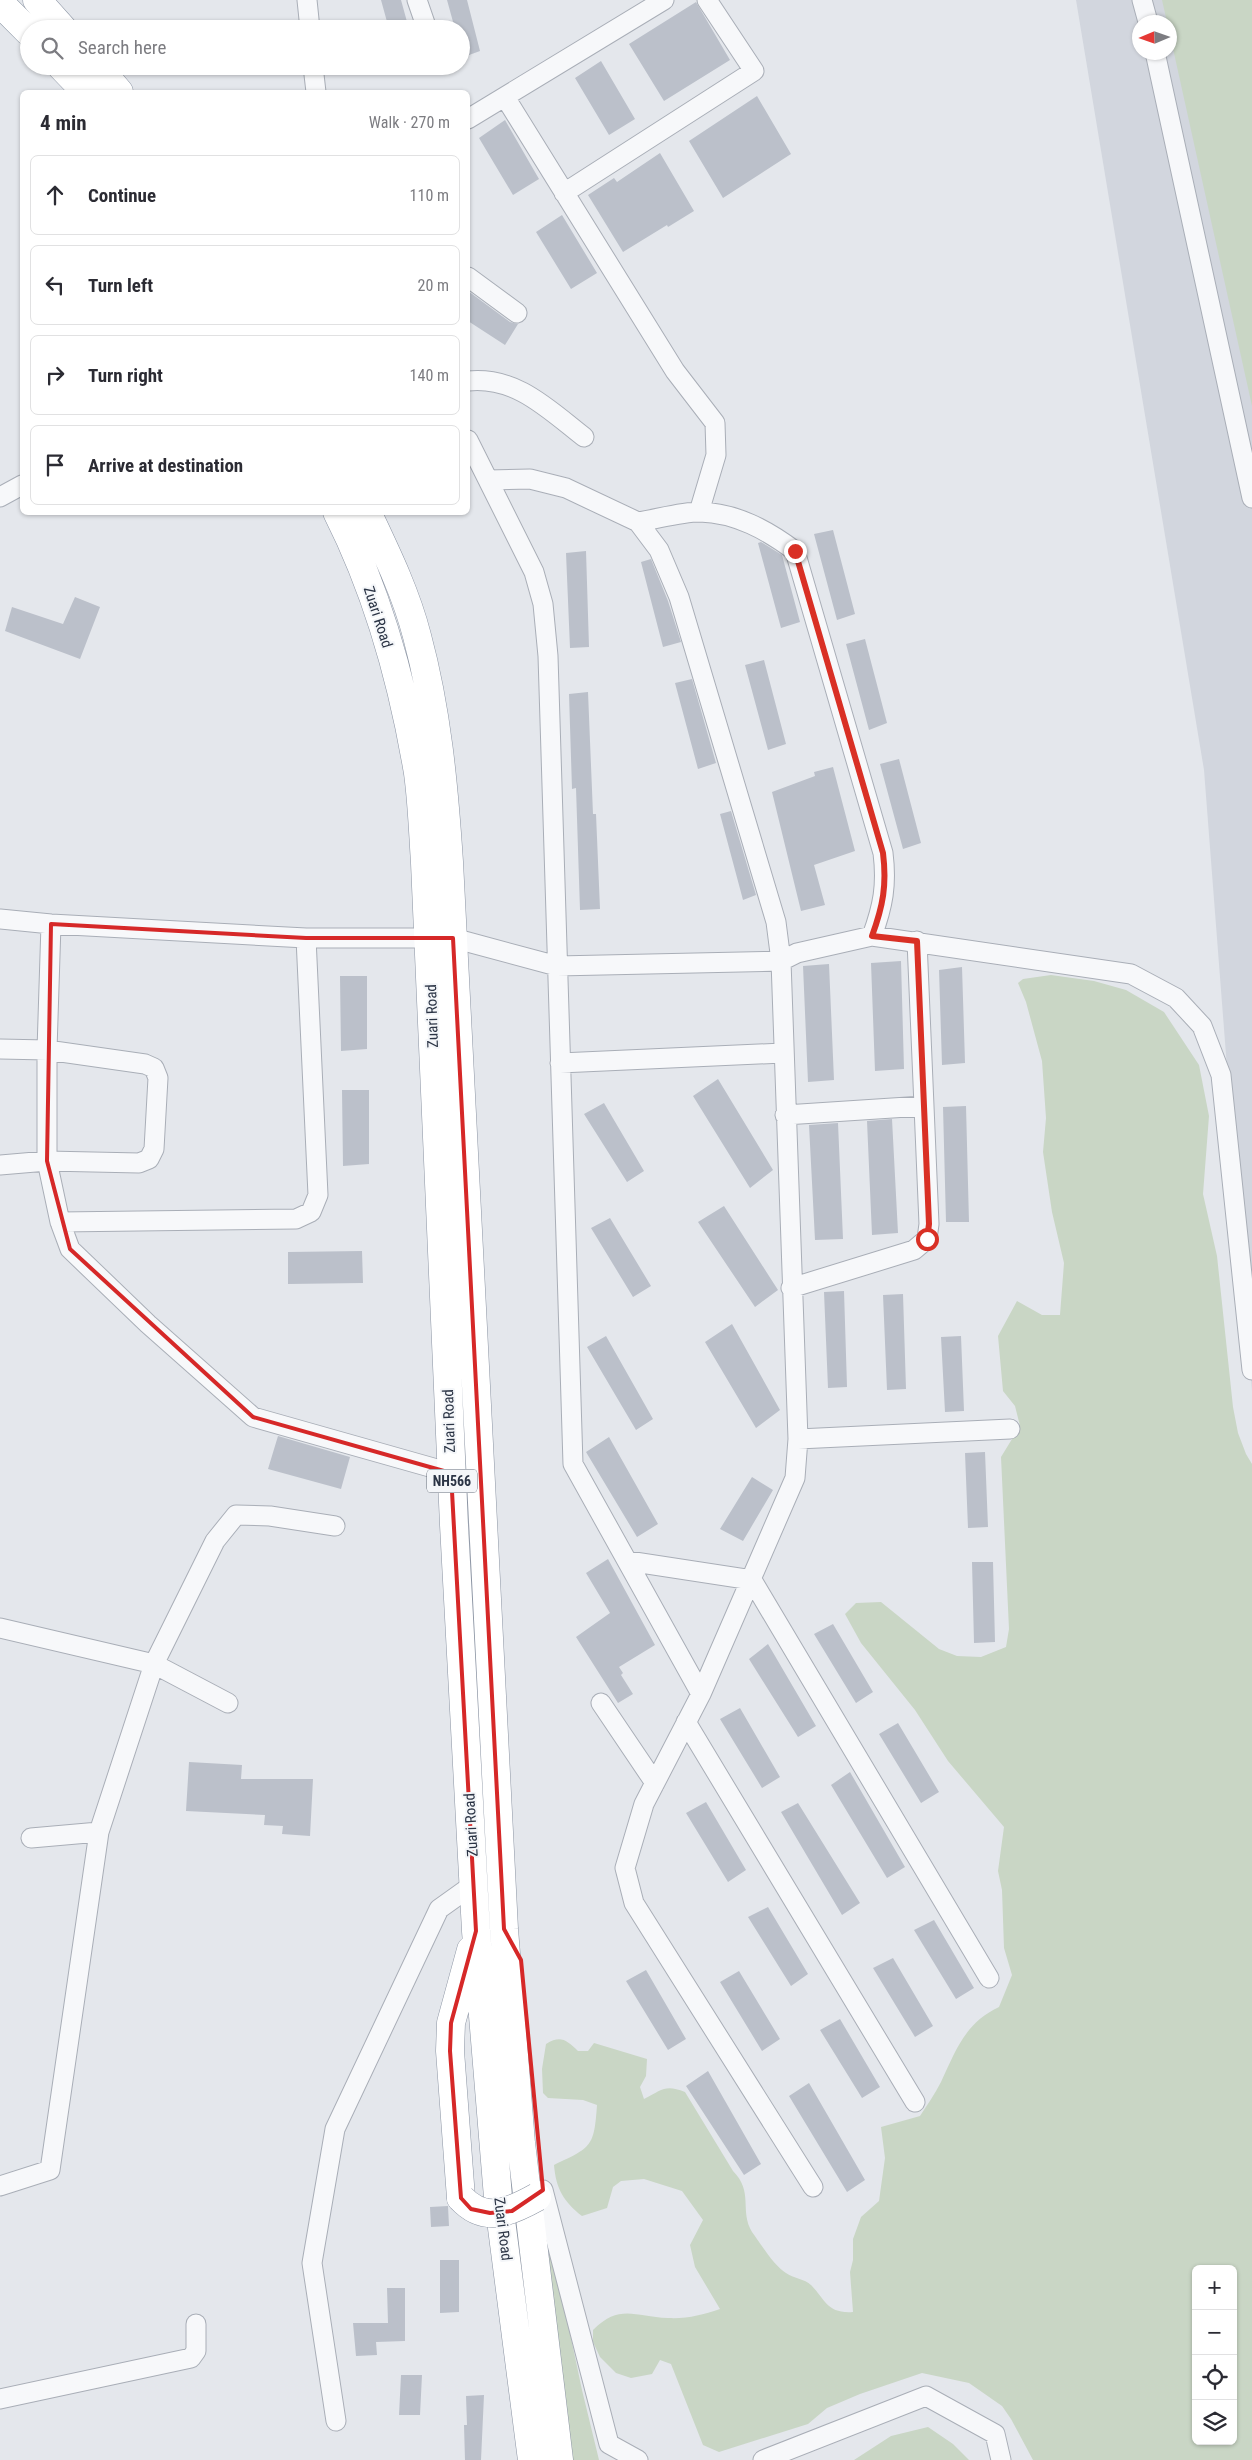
<!DOCTYPE html>
<meta charset="utf-8">
<style>
:root{--surface:#fff;--page:#f2f2f3;--text:#2b2b33;--muted:#7c7c81;--line:#e1e1e2}
body{margin:0;font-family:"Roboto Condensed",sans-serif;background:var(--page);color:var(--text)}
.controls{position:absolute;right:15px;bottom:15px;display:grid;overflow:hidden;border-radius:8px;box-shadow:0 1px 4px #0004}
.controls button{width:45px;height:45px;display:grid;place-items:center;padding:0;border:0;border-bottom:1px solid var(--line);background:var(--surface);color:var(--text);font:25px sans-serif}
.compass{position:absolute;left:1132px;top:15px;width:45px;height:45px;border-radius:50%;background:var(--surface);box-shadow:0 1px 4px #0004;rotate:268deg}
.stop{position:absolute;width:15px;height:15px;margin:-11px;border:4px solid #d93025;border-radius:50%;background:#fff}
.stop.end{background:#d93025;border-color:#fff;box-shadow:0 1px 5px #0008}
.list{margin:0;padding:0;list-style:none}
h2{display:flex;justify-content:space-between;align-items:center;height:65px;margin:0;padding:0 20px;font-size:21px}
h2 small{font-size:16px;font-weight:400;color:var(--muted)}
.list li{display:grid;grid-template-columns:32px 1fr auto;gap:15px;align-items:center;box-sizing:border-box;height:80px;margin:0 10px 10px;padding:0 10px;border:1px solid var(--line);border-radius:8px}
.list b{display:block;font-size:19px;white-space:nowrap}
.list em{font-size:16px;font-style:normal;color:var(--muted)}
.icon{flex:none;width:28px;height:28px;fill:none;stroke:currentColor;stroke-width:2;stroke-linecap:round;stroke-linejoin:round}
.map{position:relative;flex:none;width:1252px;height:2460px;overflow:hidden}
.search{position:absolute;background:var(--surface);box-shadow:0 1px 4px #0004;left:20px;top:20px;width:450px;height:55px;display:flex;align-items:center;gap:12px;box-sizing:border-box;padding:0 18px;border-radius:28px;color:var(--muted);font-size:19px}
.panel{position:absolute;background:var(--surface);box-shadow:0 1px 4px #0004;left:20px;top:90px;width:450px;height:425px;border-radius:8px}
.map>svg:first-child{display:block}
.built{fill:#d2d6de;fill-rule:evenodd}
.green{fill:#c9d6c5;fill-rule:evenodd}
.building{fill:#bbc0ca}
.lines{fill:none;stroke-linecap:round;stroke-linejoin:round}
.minor-casing{stroke:#a9aeb7;stroke-width:21}
.highway-casing{stroke:#8b94a3;stroke-width:29}
.minor{stroke:#f7f8fa;stroke-width:19}
.highway{stroke:#fff;stroke-width:28}
.highway-bridge-casing{stroke:#8b94a3;stroke-width:29;stroke-linecap:butt}
.highway-bridge{stroke:#fff;stroke-width:28}
.route{stroke:#d93025;stroke-width:6}
.marked{fill:none;stroke:#d62828;stroke-width:4;stroke-linejoin:round}
.labels{text-anchor:middle;stroke-width:4;stroke-linejoin:round;paint-order:stroke}
.shield{fill:#f4f6f9;stroke:#676e7b;stroke-width:1}
.shield-label{font-size:14px;font-weight:bold;fill:#2b3445}
.street-label{font-size:15px;fill:#2b3445;stroke:#f4f6f9}
</style>
<div class="map">
<svg width="1252" height="2460" viewBox="0 0 1252 2460">
<rect width="100%" height="100%" fill="#e4e7ec"/>
<path class="built" d="M1076,0H1252V1391L1204,770ZM1140,22H1170V52H1140Z"/>
<path class="green" d="M1162,0H1252V406L1170,35V22H1167Z
M1051,975L1094,981L1126,990L1164,1012L1199,1065L1209,1116L1203,1194L1217,1256L1233,1407L1238,1433L1246,1454L1252,1464V2460H1033L1011,2419L1002,2406L969,2383L922,2373L860,2394L827,2408L808,2424L719,2452L703,2445L671,2364L660,2360L652,2374L631,2378L616,2373L600,2357L593,2342V2330C620,2303 635,2317 668,2318C687,2319 702,2315 720,2309L695,2267L690,2245L703,2220L682,2191L644,2179L621,2181L613,2187L607,2208L582,2216C564,2202 556,2189 554,2165C592,2147 594,2147 597,2105L583,2100L548,2098L543,2093L542,2069L546,2044C561,2035 566,2040 578,2051H588L594,2043L647,2059L646,2076L640,2087L644,2099C662,2090 665,2084 685,2092L733,2171C754,2192 739,2211 752,2232C760,2243 775,2267 786,2273C793,2278 805,2279 811,2285C825,2299 827,2314 853,2312L850,2272L853,2260V2239L861,2217L879,2201L885,2158L881,2127L920,2116C927,2105 935,2094 941,2082C956,2050 965,2023 999,2007L1012,1975L1004,1948L1002,1890L998,1871L1004,1827L948,1761L915,1710L861,1643L845,1614L856,1603L881,1602L939,1649L957,1656L981,1657L1006,1647L1009,1629L1001,1457L1020,1426L1015,1406L1003,1391L998,1336L1017,1301L1042,1315H1060L1064,1263L1052,1212L1043,1152L1046,1118L1042,1061L1026,1002L1018,983L1023,979ZM1196,2269H1233V2441H1196Z
M550,2239L582,2390L599,2460H568L538,2240Z
M928,2427L953,2444L969,2460H854L891,2436Z"/>
<path class="building" d="M381,0H401L409,29H389Z
M447,0H467L480,51L461,58V29H455Z
M696,2L730,60L664,101L629,44Z
M601,61L635,119L609,135L575,78Z
M757,96L791,154L723,198L689,141Z
M505,120L539,179L513,195L479,138Z
M660,153L694,211L668,227L667,225L623,252L588,195L614,178L617,182Z
M562,215L597,273L571,289L536,232Z
M468,291L510,322L518,324L505,345L468,321Z
M833,530L855,614L837,620L814,534Z
M761,542L782,555L800,622L781,628L758,543Z
M586,551L589,647L570,648L566,553Z
M651,559L668,601L681,642L663,647L641,562Z
M75,597L100,607L80,659L5,631L12,607L63,624Z
M865,639L887,723L869,730L846,644Z
M764,660L786,744L768,750L745,665Z
M692,679L716,763L698,769L675,683Z
M588,692L593,814H596L600,909L580,910L576,788L572,789L569,694Z
M899,759L921,843L903,849L880,764Z
M833,767L855,851L814,865L825,905L801,911L772,792L815,776L814,772Z
M731,811L756,895L743,900L720,814Z
M901,961L904,1069L875,1071L871,963Z
M829,964L834,1080L808,1082L803,966Z
M962,967L965,1063L942,1065L939,970Z
M340,976H367V1049L341,1051Z
M718,1079L773,1170L750,1188L693,1096Z
M342,1090H369V1164L343,1166Z
M604,1103L644,1171L627,1182L584,1114Z
M966,1106L969,1222H946L943,1107Z
M892,1119L898,1233L872,1235L867,1121Z
M838,1123L843,1239L815,1240L809,1125Z
M724,1206L778,1290L755,1307L698,1222Z
M610,1218L651,1286L633,1297L591,1228Z
M362,1251L363,1283L288,1284V1252Z
M844,1291L847,1387L828,1388L824,1292Z
M903,1294L906,1389L887,1390L883,1295Z
M732,1324L780,1410L756,1428L705,1342Z
M606,1336L653,1419L636,1430L587,1347Z
M961,1336L964,1411L945,1412L941,1337Z
M278,1436L350,1457L341,1489L268,1469Z
M609,1437L658,1524L637,1537L586,1452Z
M985,1452L988,1527L968,1528L965,1453Z
M752,1477L773,1490L743,1541L720,1529Z
M608,1559L655,1645L619,1667L623,1673L621,1675L633,1694L618,1703L576,1637L610,1613L586,1573Z
M972,1562H993L995,1642L974,1643Z
M833,1624L873,1692L856,1703L814,1634Z
M768,1644L816,1726L798,1737L749,1659Z
M740,1708L780,1777L762,1788L720,1719Z
M898,1723L939,1792L921,1803L879,1734Z
M189,1762L242,1765L241,1779H313L310,1836L282,1834L283,1826L264,1825L265,1815L186,1811Z
M850,1772L905,1867L887,1878L831,1785Z
M706,1802L746,1870L728,1882L686,1813Z
M798,1803L860,1903L842,1915L781,1812Z
M768,1907L808,1974L791,1986L748,1917Z
M934,1920L974,1988L956,1999L914,1930Z
M893,1958L933,2026L915,2037L873,1968Z
M646,1970L686,2039L668,2050L626,1981Z
M739,1971L780,2039L762,2051L720,1982Z
M840,2019L880,2087L862,2098L820,2030Z
M708,2071L761,2164L744,2175L686,2086Z
M809,2083L865,2180L847,2192L789,2096Z
M448,2206L449,2226L431,2227L430,2207Z
M440,2260H459V2312L440,2313Z
M387,2288H405V2341L376,2342L377,2355L356,2356L353,2323H388Z
M401,2375H422L420,2415H399Z
M484,2395L481,2460H465L464,2425H467L466,2396Z"/>
<g class="lines">
<defs>
<path id="minor" d="M307,0L310,29
M417,0L427,29
M1142,0L1148,22
M1155,52L1252,498
M313,66L316,92
M505,97L675,371L715,423L716,455L699,512
M468,119L664,0
M564,193L754,71L707,0
M468,277L517,313
M468,381C516,376 548,409 584,437
M468,440L534,572L543,604L548,656L573,1464L701,1694
M488,480L530,479L566,488L638,522L659,550L679,597L776,922L781,961L798,1439L795,1478L701,1694L644,1804L625,1868L634,1903L813,2187
M0,497L22,485
M638,522C658,519 680,512 700,512C736,513 767,530 795,551L883,853C887,885 883,906 872,936
M0,919L51,924L306,938H453L557,966L781,961L797,953L872,936L1131,974L1176,998L1202,1026L1221,1075L1252,1370
M51,924L47,1050V1161L60,1222L70,1249L148,1324L253,1417L451,1473
M0,1049L47,1050L145,1064L154,1068L158,1078L154,1149L149,1159L139,1163L47,1161L0,1165
M560,1063L783,1053
M785,1115L923,1106
M60,1222L296,1219L311,1212L318,1195L306,938
M791,1288L914,1250L927,1239L929,1224L917,941
M798,1439L1010,1429
M628,1561L752,1580L989,1978
M0,1628L154,1664L99,1832L31,1838
M228,1703L154,1664L215,1541L236,1515L270,1516L335,1526
M601,1703L655,1783
M686,1722L915,2102
M0,2186L50,2170L99,1832
M543,2190L609,2444L638,2460
M0,2399L191,2358L196,2351V2324
M336,2421L312,2263L335,2129L439,1909L474,1884
M763,2460L926,2396L995,2434L1001,2460"/>
<path id="highway" d="M37,0L63,29
M0,3L29,32
M61,66L86,92
M97,66L119,92
M337,512C378,593 403,684 418,773C422,802 423,833 425,863L454,1525L476,1931L498,2197L532,2460
M367,512C386,552 406,593 417,636C437,710 444,785 449,862L504,1929L521,2143L559,2460
M461,2198L450,2051L451,2023L471,1950"/>
</defs>
<use href="#minor" class="minor-casing"/>
<use href="#highway" class="highway-casing"/>
<use href="#minor" class="minor"/>
<use href="#highway" class="highway"/>
<defs>
<path id="highway-bridge" d="M461,2198C485,2224 510,2212 537,2197"/>
</defs>
<use href="#highway-bridge" class="highway-bridge-casing"/>
<use href="#highway-bridge" class="highway-bridge"/>
</g>
<g class="lines">
<path class="route" d="M795,551L883,853C887,885 883,906 872,936L917,941L929,1224L927,1239"/>
</g>
<path class="marked" d="M51,924L306,938H453L504,1929L521,1960L543,2190L512,2211L490,2213L471,2209L461,2198L450,2051L451,2023L476,1931L451,1473L253,1417L70,1249L47,1161Z"/>
<g class="labels">
<rect class="shield" x="427" y="1469.5" width="50" height="23" rx="4"/>
<g class="shield-label">
<text x="452" y="1486">NH566</text>
</g>
<g class="street-label">
<text transform="translate(378 617) rotate(72)" y="5">Zuari Road</text>
<text transform="translate(432 1016) rotate(-92)" y="5">Zuari Road</text>
<text transform="translate(449 1421) rotate(-92)" y="5">Zuari Road</text>
<text transform="translate(471 1825) rotate(-93)" y="5">Zuari Road</text>
<text transform="translate(503 2229) rotate(83)" y="5">Zuari Road</text>
</g>
</g>
</svg>
<div class="controls">
<button>+</button>
<button>−</button>
<button><svg class="icon" aria-label="locate" viewBox="0 0 24 24"><circle cx="12" cy="12" r="6"/><path d="M12 2v4M12 18v4M2 12h4M18 12h4"/></svg></button>
<button><svg class="icon" aria-label="layers" viewBox="0 0 24 24"><path d="M12 4l9 5-9 5-9-5zM3 14l9 5 9-5"/></svg></button>
</div>
<svg class="compass" viewBox="-18 -18 36 36"><path d="M0-13l5 13h-10z" fill="#e53935"/><path d="M0 13l5-13h-10z" fill="#7c7c81"/></svg>
<div class="stop" style="left:927px;top:1239px"></div>
<div class="stop end" style="left:795px;top:551px"></div>
<div class="search"><svg class="icon" aria-label="search" viewBox="0 0 24 24"><circle cx="10" cy="10" r="6"/><path d="M15 15l6 6"/></svg>Search here</div>
<section class="panel">
<h2>4 min<small>Walk · 270 m</small></h2>
<ul class="list">
<li><svg class="icon" aria-label="ahead" viewBox="0 0 24 24"><path d="M12 20V5M6 11l6-6 6 6"/></svg><div><b>Continue</b></div><em>110 m</em></li>
<li><svg class="icon" aria-label="left" viewBox="0 0 24 24"><path d="M17 20v-9H6M10 6l-5 5 5 5"/></svg><div><b>Turn left</b></div><em>20 m</em></li>
<li><svg class="icon" aria-label="right" viewBox="0 0 24 24"><path d="M7 20v-9h11M14 6l5 5-5 5"/></svg><div><b>Turn right</b></div><em>140 m</em></li>
<li><svg class="icon" aria-label="arrive" viewBox="0 0 24 24"><path d="M6 21V4h12l-3 4 3 4H6"/></svg><div><b>Arrive at destination</b></div></li>
</ul>
</section>
</div>
